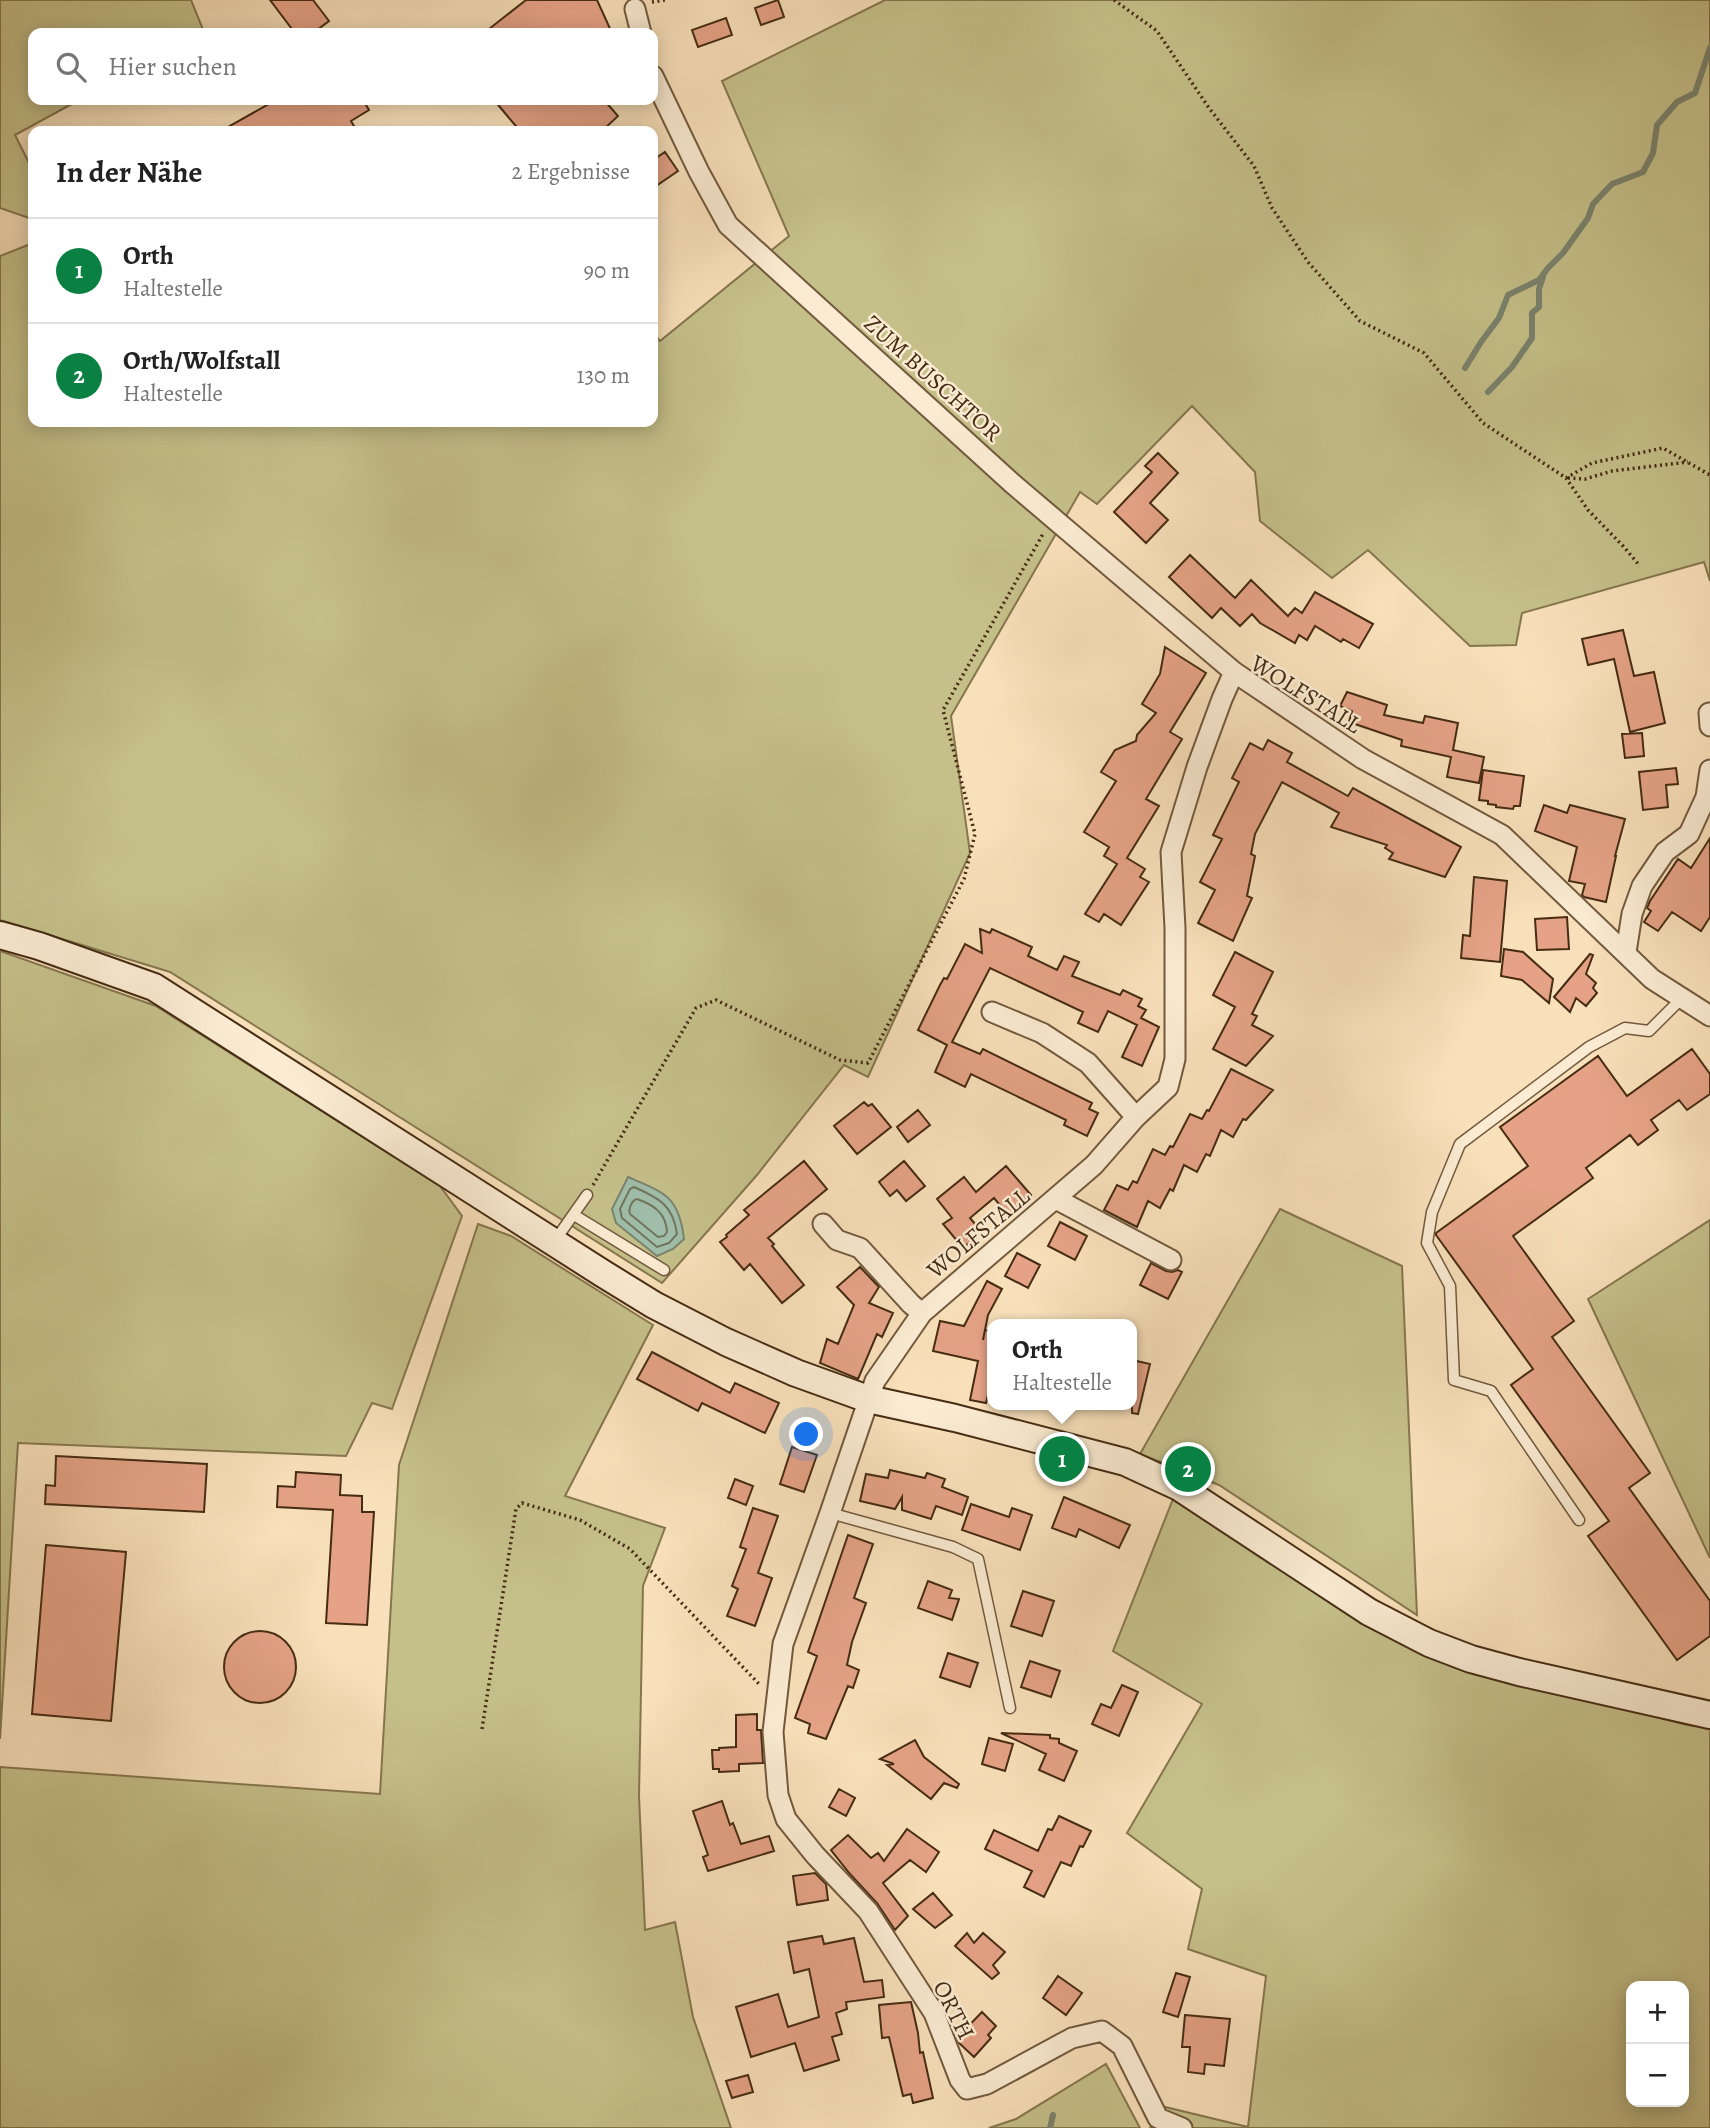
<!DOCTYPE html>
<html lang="de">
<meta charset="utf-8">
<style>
:root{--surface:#fff;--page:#f6f6f6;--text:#222;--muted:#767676;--line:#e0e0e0;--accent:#0b8043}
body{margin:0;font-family:Alegreya,serif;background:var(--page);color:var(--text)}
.controls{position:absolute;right:21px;bottom:21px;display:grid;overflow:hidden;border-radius:14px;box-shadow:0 4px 18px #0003}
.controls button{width:63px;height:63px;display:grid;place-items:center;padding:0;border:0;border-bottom:2px solid var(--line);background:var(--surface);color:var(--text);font:35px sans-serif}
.you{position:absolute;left:807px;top:1435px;width:24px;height:24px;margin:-18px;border:5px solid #fff;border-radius:50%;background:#1a73e8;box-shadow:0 0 0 10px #1a73e833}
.badge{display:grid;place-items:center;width:46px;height:46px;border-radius:50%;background:var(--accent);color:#fff;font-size:23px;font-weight:700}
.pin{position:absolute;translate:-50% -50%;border:4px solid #fff;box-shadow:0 2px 7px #0006}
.popup{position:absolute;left:987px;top:1319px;width:150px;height:91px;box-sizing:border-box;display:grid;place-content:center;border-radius:14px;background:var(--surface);filter:drop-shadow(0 2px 5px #0005);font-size:23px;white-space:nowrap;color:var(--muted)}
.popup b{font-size:26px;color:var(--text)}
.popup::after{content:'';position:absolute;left:50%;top:100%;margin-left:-14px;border:14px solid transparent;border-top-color:var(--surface)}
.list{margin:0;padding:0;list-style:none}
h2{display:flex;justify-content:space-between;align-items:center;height:91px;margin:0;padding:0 28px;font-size:30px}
h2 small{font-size:23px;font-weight:400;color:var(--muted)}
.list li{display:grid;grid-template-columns:46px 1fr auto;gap:21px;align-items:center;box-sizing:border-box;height:105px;padding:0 28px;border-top:2px solid var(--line)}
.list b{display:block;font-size:26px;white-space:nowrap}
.list p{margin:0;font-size:23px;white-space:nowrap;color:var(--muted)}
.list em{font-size:23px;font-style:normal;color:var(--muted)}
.icon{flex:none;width:38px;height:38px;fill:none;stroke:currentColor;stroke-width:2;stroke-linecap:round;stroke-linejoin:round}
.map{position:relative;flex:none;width:1710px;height:2128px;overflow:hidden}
.search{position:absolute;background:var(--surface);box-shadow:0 4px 18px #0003;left:28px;top:28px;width:630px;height:77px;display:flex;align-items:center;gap:18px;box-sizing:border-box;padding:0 24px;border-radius:14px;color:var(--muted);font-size:26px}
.panel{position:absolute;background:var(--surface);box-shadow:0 4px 18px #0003;left:28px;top:126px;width:630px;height:301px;border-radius:14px}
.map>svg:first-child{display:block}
.green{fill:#c5c08a;stroke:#86764e;stroke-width:2;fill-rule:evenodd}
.water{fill:#9fbeaa;stroke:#7b846e;stroke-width:2}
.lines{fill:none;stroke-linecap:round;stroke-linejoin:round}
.shore{stroke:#72755e;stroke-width:2}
.stream{stroke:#7b846e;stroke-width:6}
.building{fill:#e5a286;stroke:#462c13;stroke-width:2}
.lane-casing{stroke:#72593d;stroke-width:13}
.street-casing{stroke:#72593d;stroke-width:23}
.secondary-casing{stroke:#462c13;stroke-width:30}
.path{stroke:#462c13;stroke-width:3.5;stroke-dasharray:2 3.5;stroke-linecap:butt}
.lane{stroke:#faebd2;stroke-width:10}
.street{stroke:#faebd2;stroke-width:19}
.secondary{stroke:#faebd2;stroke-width:26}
.labels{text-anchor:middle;stroke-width:5;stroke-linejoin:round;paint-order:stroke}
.street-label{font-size:24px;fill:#462c13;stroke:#faebd2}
</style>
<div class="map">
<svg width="1710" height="2128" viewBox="0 0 1710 2128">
<rect width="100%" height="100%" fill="#f8e0ba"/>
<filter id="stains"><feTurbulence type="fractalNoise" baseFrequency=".00286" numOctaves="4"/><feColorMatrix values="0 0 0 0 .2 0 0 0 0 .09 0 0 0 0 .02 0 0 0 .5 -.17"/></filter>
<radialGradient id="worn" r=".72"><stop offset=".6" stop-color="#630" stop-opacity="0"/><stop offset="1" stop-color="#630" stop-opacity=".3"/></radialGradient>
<path class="green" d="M0,0H191L204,32L201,33H33V100H79L15,135L33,171V217L29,218L0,208Z
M885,0H1710V581L1704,562L1522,613L1516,645L1470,646L1368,550L1332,578L1260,521L1255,472L1192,406L1097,504L1080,492L951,716L970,853L868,1077L844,1065L757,1175L662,1283L170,972L0,920V256L33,243V422H653V332L660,341L789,236L722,81Z
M0,951L156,1006L440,1186L462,1216L392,1409L372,1403L346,1456L18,1443L0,1739Z
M1280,1209L1402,1266L1417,1615L1219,1485L1140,1454Z
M1710,1220V1558L1588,1299Z
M478,1224L511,1236L653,1325L565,1496L665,1528L643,1586L639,1796L645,1930L675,1922L693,2017L731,2128H0V1767L380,1794L399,1465Z
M1173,1499L1425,1655L1687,1725L1710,1728V2128H1150L1165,2107L1248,2127L1266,1976L1188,1949L1202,1889L1127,1833L1202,1704L1113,1651ZM1631,1986H1684V2102H1631Z
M1106,2064L1140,2128H989L1016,2119Z"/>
<path class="water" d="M628,1177C665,1193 679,1196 684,1239L673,1249L657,1256L616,1223L612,1209Z"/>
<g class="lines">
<path class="shore" d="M634,1187C659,1198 673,1205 677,1234L669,1243L657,1247L622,1218L620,1209L630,1189Z
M637,1199C654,1205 666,1213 667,1232L664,1236L658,1237L630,1214C628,1209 632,1200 637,1199Z"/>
<path class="stream" d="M1465,368L1481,342L1499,318L1508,295L1539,280L1548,268L1563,253L1588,218L1593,204L1612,184L1643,172L1653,153L1657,125L1677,102L1695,93L1710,48
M1488,392L1512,367L1532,338V313L1539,307V289L1543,277
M1050,2128L1053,2115"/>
</g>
<path class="building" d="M270,0H313L329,21L313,33H295Z
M526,0H597L612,33H484Z
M778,0L784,17L761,25L755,8Z
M726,18L732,35L698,47L692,30Z
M276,100H363L369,110L351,121L357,131H221Z
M494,100H604L618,116L602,131H520Z
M665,152L678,171L653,188V160Z
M1158,453L1178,473L1150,503L1168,520L1146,543L1114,512L1152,472L1145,466Z
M1190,555L1235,598L1251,580L1288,616L1295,608L1302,613L1315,592L1373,624L1359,648L1343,639L1341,642L1315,626L1307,640L1299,635L1295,643L1260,623L1252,614L1240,626L1221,608L1212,618L1169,577Z
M1623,630L1634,676L1654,672L1665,723L1630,732L1614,659L1588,665L1582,639Z
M1165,647L1206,673L1170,732L1182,739L1146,799L1159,806L1127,858L1145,869L1140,877L1149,882L1121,925L1104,914L1099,922L1085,914L1117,864L1104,856L1109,847L1084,832L1116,781L1101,772L1115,750L1136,741L1137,735L1156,713L1142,704L1160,674Z
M1347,692L1387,705L1384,715L1423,723L1425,716L1458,723L1453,750L1484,757L1479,783L1447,777L1451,757L1401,746L1402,740L1349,722L1352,711L1340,706Z
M1642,733L1644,756L1625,758L1622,734Z
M1268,740L1292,753L1287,762L1348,796L1353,788L1461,847L1445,877L1389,859L1393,853L1385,848L1387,845L1331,827L1339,813L1282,782L1255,834L1251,854L1255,856L1247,896L1252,898L1233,941L1198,923L1215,890L1200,882L1222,839L1213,835L1239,782L1232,778L1250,743L1263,750Z
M1676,768L1678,784L1666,785L1668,807L1643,810L1639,772Z
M1483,770L1524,776L1520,806H1514L1513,809L1496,807V805L1488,804V801L1479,800Z
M1544,805L1567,813L1570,805L1625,819L1615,856H1616L1606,902L1584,897L1582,895L1585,884L1569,881L1577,847L1535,831Z
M1710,838V917L1701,931L1672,912L1658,931L1644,922L1651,911L1647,908L1650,901L1678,859L1691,868Z
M1474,877L1507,881L1500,962L1461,958L1463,935L1470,936Z
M1567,917L1569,949L1537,950L1535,919Z
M980,929L990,933L992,929L1032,947L1028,956L1057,970L1064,956L1079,962L1072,976L1120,995L1123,990L1142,999L1138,1006L1146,1010L1141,1018L1159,1027L1142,1066L1122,1057L1137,1025L1108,1011L1098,1032L1078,1023L1083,1012L990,968L952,1042L980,1054L983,1049L1092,1103L1089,1109L1098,1113L1087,1136L1064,1125L1066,1120L971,1074L965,1087L935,1072L947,1045L918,1030L940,985L944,978L947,979L965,944L982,953Z
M1504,949L1523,952L1553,979L1549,1003L1522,980L1501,976Z
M1235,952L1273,972L1252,1014L1257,1016L1252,1025L1273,1036L1246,1066L1213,1049L1235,1007L1213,995Z
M1590,954L1593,955L1586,974L1596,983L1593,988L1597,993L1586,1006L1576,998L1570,1012L1554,997Z
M1692,1049L1710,1074V1094L1687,1110L1679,1100L1651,1120L1658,1130L1638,1145L1630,1135L1586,1168L1593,1178L1513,1236L1574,1321L1552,1337L1650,1473L1629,1488L1710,1601V1636L1677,1660L1588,1536L1609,1521L1511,1385L1533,1369L1436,1235V1233L1528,1166L1500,1127L1598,1056L1627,1096Z
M1231,1069L1273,1090L1246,1120L1243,1119L1233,1137L1221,1130L1210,1156L1206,1154L1197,1172L1184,1165L1173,1191L1170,1189L1160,1208L1148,1201L1137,1227L1104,1210L1117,1185L1128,1190L1133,1181L1137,1183L1153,1149L1165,1155L1170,1146L1173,1147L1190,1114L1202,1119L1207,1110L1209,1111Z
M864,1102L868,1106L872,1104L891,1127L857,1154L834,1126Z
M918,1110L930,1125L908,1142L897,1127Z
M804,1161L827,1189L768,1238L774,1244L772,1246L804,1285L782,1303L750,1264L744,1270L720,1242L727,1237L726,1235L749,1215L744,1210Z
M904,1161L925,1186L906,1201L897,1190L890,1196L879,1182Z
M1006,1166L1031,1195L1008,1215L994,1198L970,1218L982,1232L963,1248L943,1224L952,1218L937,1199L964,1177L976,1192Z
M1060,1222L1087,1236L1075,1260L1048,1246Z
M1017,1253L1040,1265L1028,1288L1005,1276Z
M1151,1263L1166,1271L1172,1272L1178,1270L1182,1272L1168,1299L1140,1285Z
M860,1267L879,1287L869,1303L893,1313L882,1337L877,1334L858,1379L820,1363L827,1339L838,1344L854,1305L837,1287Z
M987,1281L1002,1289L988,1315L983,1340L985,1330L992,1331V1377L986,1403L970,1400L978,1361L933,1351L940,1321L964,1326Z
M652,1352L730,1393L735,1383L779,1403L765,1433L702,1403L698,1411L637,1379Z
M1132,1360L1150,1364L1138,1414L1132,1413Z
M792,1447L817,1455L804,1492L780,1484Z
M56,1456L207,1464L204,1512L45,1504L46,1485L55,1486Z
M890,1470L925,1478L927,1473L945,1479L942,1487L968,1497L962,1515L936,1506L931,1519L902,1510V1497L895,1509L860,1501L866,1474L888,1478Z
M296,1472L341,1475L340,1495L362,1496V1512H374L367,1625L326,1623L333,1510L277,1507L278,1486L295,1487Z
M735,1479L753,1486L746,1505L728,1498Z
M1064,1497L1130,1525L1119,1548L1079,1529L1076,1537L1052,1528Z
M971,1504L1009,1517L1012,1508L1032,1515L1020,1550L962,1530Z
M753,1508L778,1516L758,1573L772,1578L755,1626L727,1616L738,1589L732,1586L746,1549L740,1547Z
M848,1535L873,1544L854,1598L866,1603L852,1642L847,1665L859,1670L853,1688L848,1686L826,1739L808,1733L810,1724L795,1718L817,1656L808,1652Z
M46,1545L126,1552L111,1721L32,1714Z
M928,1581L952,1590L949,1598L959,1599L952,1620L918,1608Z
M1023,1591L1054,1601L1042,1636L1011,1626Z
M224 1667a36 36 0 1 1 72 0a36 36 0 1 1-72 0Z
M948,1653L978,1663L970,1687L940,1677Z
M1030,1661L1060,1671L1051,1697L1021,1687Z
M1122,1685L1138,1692L1119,1736L1092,1724L1101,1704L1111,1708Z
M757,1714V1730H761L763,1763L739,1764V1771L719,1772V1769H713L712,1750H719V1748L736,1747V1715Z
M1001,1733L1050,1735V1738L1059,1739V1743L1077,1751L1064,1781L1039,1770L1046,1754Z
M989,1738L1013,1744L1005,1771L982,1764Z
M915,1740L924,1757L959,1784L957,1788L944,1783L931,1799L887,1765L894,1764L880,1759Z
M839,1789L855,1798L846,1816L829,1807Z
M722,1801L730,1825L733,1823L741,1844L769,1836L774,1851L708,1871L703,1857L708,1855L693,1811Z
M1059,1816L1091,1831L1083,1847L1080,1846L1071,1866L1061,1862L1044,1897L1024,1887L1032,1871L985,1849L994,1830L1038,1851L1048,1829L1052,1830Z
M907,1829L939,1852L926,1872L910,1860L883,1883L908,1916L895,1930L877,1903L850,1874L831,1850L848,1835L871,1858L878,1853L884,1861Z
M815,1873L826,1884L828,1900L797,1905L793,1876Z
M933,1893L952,1915L935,1928L913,1909Z
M967,1933L974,1943L983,1933L1005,1952L993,1965L999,1973L992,1979L955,1946Z
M822,1936L824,1944L854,1938L864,1982L882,1980L884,1997L846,2002L847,2009L836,2013L842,2034L832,2037L839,2060L804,2071L795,2043L751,2057L736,2007L778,1994L788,2027L819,2017L809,1969L794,1973L788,1942Z
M1176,1973L1190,1977L1178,2017L1163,2012Z
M1058,1976L1082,1993L1066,2015L1043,1998Z
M911,2002L918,2033L920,2053L923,2052L933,2098L913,2103L911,2094L903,2096L889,2037L882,2038L879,2005Z
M982,2012L996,2026L988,2035L991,2038L974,2057L959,2043L957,2038Z
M1185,2015L1230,2019L1224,2066L1205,2064L1204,2074L1188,2072L1190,2047H1182Z
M748,2075L753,2092L732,2098L726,2081Z"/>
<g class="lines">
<defs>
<path id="lane" d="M574,1215L664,1270
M554,1242L587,1195
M830,1513L953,1547L978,1559L1010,1708
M1579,1520L1491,1391L1454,1380L1450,1286L1427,1243L1432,1212L1460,1144L1589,1047L1625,1028L1649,1031L1681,999"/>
<path id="street" d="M635,9L641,33
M653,76L699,172L728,225L1013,484L1234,672L1363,759L1502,835L1652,979L1710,1016
M1709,713L1710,726
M1626,952L1632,914L1642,886L1665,852L1689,834L1706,797L1710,770
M992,1012L1042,1033L1088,1063L1136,1117
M1056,1199L1171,1260
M823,1224L837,1240L860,1248L911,1304L922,1313
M1182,2128L1158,2118L1122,2046L1102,2031L1072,2038L987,2084L967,2089L960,2080L934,2013L868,1911L815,1855L786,1819L778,1795L773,1732L783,1644L830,1513L875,1381L922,1313L1094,1165L1136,1117L1168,1087L1175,1059V928L1171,852L1197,767L1222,699L1234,672"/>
<path id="secondary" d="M0,935L39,946L154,987L602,1273L654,1305L726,1342L796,1373L868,1399L955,1418L1125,1462L1179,1487L1369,1612L1429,1643L1471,1659L1519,1672L1710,1715"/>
</defs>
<use href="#lane" class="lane-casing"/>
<use href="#street" class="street-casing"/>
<use href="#secondary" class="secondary-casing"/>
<path class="path" d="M1114,0L1157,31L1209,108L1254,166L1272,208L1308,262L1360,321L1424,353L1483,423L1566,478L1588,510L1623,546L1640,566
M652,2L665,0
M1566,478L1592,463L1663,448L1710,475
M1568,478L1585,479L1612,471L1688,462
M593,1185L696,1008L716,1000L840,1060L868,1063L964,879L975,834L943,710L1043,534
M482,1729L516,1509L522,1503L580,1520L630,1549L760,1685"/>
<use href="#lane" class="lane"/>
<use href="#street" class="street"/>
<use href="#secondary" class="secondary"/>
</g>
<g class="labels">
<g class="street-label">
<text transform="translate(933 378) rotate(42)" y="8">ZUM BUSCHTOR</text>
<text transform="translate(1306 694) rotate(32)" y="8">WOLFSTALL</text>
<text transform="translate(978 1233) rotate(-40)" y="8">WOLFSTALL</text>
<text transform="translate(954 2010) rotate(63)" y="8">ORTH</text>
</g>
</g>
<rect width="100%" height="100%" filter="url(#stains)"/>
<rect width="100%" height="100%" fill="url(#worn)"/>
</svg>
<div class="controls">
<button>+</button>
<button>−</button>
</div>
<div class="you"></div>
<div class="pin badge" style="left:1062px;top:1459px">1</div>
<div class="popup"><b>Orth</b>Haltestelle</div>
<div class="pin badge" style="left:1188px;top:1469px">2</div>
<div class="search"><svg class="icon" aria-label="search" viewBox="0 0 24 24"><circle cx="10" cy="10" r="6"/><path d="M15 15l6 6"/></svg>Hier suchen</div>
<section class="panel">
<h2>In der Nähe<small>2 Ergebnisse</small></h2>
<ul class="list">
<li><span class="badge">1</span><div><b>Orth</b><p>Haltestelle</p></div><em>90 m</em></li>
<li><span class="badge">2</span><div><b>Orth/Wolfstall</b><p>Haltestelle</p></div><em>130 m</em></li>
</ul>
</section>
</div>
